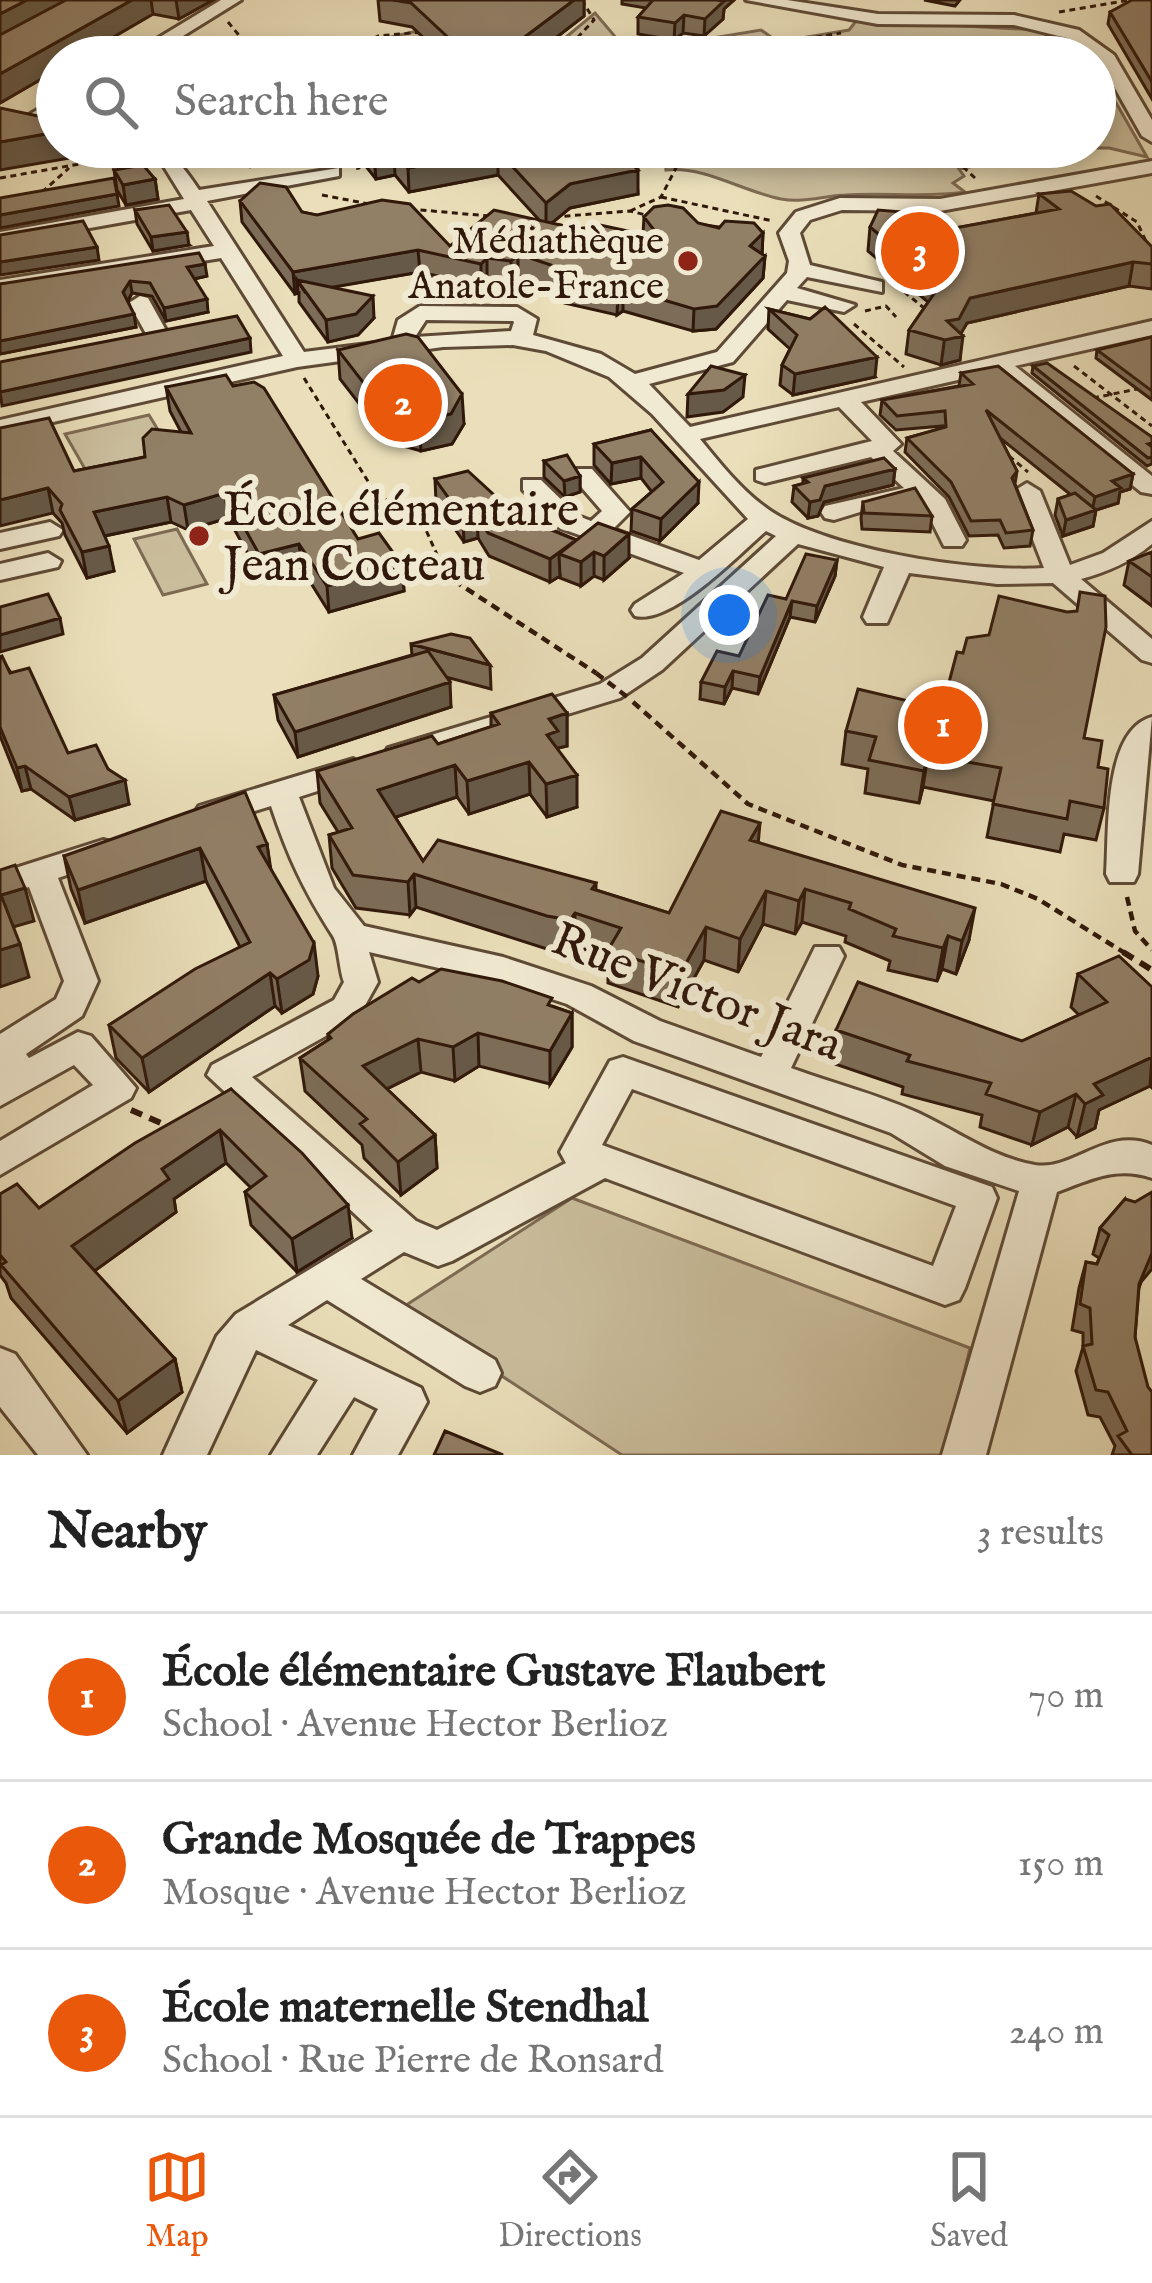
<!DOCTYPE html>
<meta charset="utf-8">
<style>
:root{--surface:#fff;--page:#f6f6f6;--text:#222;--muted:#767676;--line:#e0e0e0;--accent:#ea580c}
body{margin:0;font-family:"IM FELL English",serif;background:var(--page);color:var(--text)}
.you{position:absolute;left:729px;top:615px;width:42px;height:42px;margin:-30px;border:9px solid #fff;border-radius:50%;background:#1a73e8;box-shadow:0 0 0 18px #1a73e833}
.badge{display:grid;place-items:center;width:78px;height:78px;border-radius:50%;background:var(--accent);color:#fff;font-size:39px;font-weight:700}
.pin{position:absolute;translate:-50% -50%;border:6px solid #fff;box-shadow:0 3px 12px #0006}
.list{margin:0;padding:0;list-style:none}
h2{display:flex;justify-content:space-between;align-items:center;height:156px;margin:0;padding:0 48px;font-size:51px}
h2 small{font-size:39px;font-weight:400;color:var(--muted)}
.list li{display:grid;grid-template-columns:78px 1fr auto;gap:36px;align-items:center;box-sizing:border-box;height:168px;padding:0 48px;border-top:3px solid var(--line)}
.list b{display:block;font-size:45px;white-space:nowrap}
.list p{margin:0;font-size:39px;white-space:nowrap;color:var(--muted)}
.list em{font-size:39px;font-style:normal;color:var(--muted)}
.icon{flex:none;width:66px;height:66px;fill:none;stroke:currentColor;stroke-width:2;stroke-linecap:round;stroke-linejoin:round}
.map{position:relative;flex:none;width:1152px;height:1455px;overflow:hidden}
.search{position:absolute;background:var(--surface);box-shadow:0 6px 18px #0003;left:36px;right:36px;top:36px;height:132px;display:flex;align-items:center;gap:30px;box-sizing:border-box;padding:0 42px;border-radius:66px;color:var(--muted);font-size:45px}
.sheet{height:660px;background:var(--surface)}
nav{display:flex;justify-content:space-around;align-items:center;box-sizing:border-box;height:168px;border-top:3px solid var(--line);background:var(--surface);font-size:33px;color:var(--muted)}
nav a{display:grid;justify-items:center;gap:6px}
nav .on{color:var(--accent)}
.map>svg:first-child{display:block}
.green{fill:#cabd9c;stroke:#7d6a53;stroke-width:3}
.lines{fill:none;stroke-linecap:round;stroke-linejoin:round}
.minor-casing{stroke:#5e4a36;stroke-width:6}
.path-far2{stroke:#30180a;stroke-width:3;stroke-dasharray:6 4.5;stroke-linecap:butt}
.path-far1{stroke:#30180a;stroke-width:4.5;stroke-dasharray:9 6;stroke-linecap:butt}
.path{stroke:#30180a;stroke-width:6;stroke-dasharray:12 8;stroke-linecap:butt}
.minor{fill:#f1ead2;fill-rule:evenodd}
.path-bridge{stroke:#30180a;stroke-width:4.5;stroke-dasharray:9 6;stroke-linecap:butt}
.wall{fill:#7d6d58;stroke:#30180a;stroke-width:3}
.shaded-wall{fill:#665947;stroke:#30180a;stroke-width:3}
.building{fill:#917f66;stroke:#30180a;stroke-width:3}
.poi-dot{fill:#8f2418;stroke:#f1ead2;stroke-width:4.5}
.labels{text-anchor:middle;stroke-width:12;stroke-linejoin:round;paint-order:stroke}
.far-poi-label{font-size:39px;fill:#30180a;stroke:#f1ead2;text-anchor:end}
.poi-label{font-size:48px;fill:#30180a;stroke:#f1ead2;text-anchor:start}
.street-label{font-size:48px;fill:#30180a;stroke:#f1ead2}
</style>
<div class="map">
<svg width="1152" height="1455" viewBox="0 0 1152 1455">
<rect width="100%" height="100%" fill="#eadfba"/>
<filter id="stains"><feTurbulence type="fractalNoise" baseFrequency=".00167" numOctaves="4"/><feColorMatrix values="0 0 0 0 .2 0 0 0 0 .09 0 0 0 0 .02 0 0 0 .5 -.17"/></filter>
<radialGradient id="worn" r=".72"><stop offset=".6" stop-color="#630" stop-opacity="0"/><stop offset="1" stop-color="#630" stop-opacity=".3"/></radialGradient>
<path class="green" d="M595,13L628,52L761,30L778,42L849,30L857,20L1037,30L1089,57H517L450,43L379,47L344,57L365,43L426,29L526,51L553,48Z
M1095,66L1147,157L1109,148H1067L959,169L964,176L953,183L965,192C924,198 886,192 845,195C822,196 804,203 781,199C741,191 705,166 666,170L665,154L658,147H1095Z
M149,415L169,448L89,476L65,434Z
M177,529L207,584L163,595L134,539Z
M572,1198L970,1348L944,1455H622L400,1309Z"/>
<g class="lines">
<defs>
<path id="minor" d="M221,0H241L149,57H127Z
M746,0H787L878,14L1014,15L1079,30L1114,55L1152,120V142L1142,136L1098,58L1067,38L1014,25L878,24Z
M57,98V112L30,128L14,124Z
M122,147C167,147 175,154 199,190L339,168V176L207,201L304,352L392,341L398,320L420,306L517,307L537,319L533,335L601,354L635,374L717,352L787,273L789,261L779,233L796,212L840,198L940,199L1152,161V173L940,211L842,210L810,220L800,233L810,265L882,282V292L807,277L797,288L855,305L844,312L787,300L733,362L649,384L690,427L1152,321V335L1015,366L1152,476V494L1141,492L993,372L861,402L901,444L893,451L945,499L966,540L962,546H944L925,508L912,496L834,520L825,518L821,512L825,506L904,488L871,457L765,483L756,480V470L872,441L839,407L700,439C720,463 740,489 765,507C820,549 974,573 1044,568L1014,491L1027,483L1040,491L1070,565L1103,553L1152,521V544C1130,562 1108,572 1081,579L1152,639V663L1142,660L1053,583L997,584L909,573L887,623H867L863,617L884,567L798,544L662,670L620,698L410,762H388L384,755L388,748L600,684L642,658L776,536L766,531C739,554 672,625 635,616L631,610L635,604L684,573L560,528L523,490V480H541L578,516L591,521L602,511L570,474L574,469H592L630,512L613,529L699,560L748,519L652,414L609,377L546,351L513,345L443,347L297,367L0,434V420L283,356L221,258L0,294V280L214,246L191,210L0,244V232L184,199L163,165ZM426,320L513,321L514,322L511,331L415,337Z
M140,296L148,298L168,334L165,339H149L129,303Z
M50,522L63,530L59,536L0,549V533Z
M48,553L61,561L58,567L0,580V564Z
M1152,717L1138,874L1134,882H1110L1106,874C1109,832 1103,730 1152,717Z
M353,759L368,769L364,776L299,797L334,888L364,926L503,957L591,986L660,1021L761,1057L815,947H839L844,956L791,1068C832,1083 876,1094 916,1112C956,1130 990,1157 1035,1165C1074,1171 1106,1126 1152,1145V1178C1116,1166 1092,1179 1057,1192L986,1455H942L1019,1191L945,1166L891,1133L634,1041L567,1004L500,982L369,952L378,982L358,1018L252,1077L416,1221L437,1230L566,1163L560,1152L566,1141L610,1061L623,1057L992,1187L997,1198L965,1288L959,1300L945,1305L605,1178L452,1261L438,1266L404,1252L361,1279L495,1360L501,1373L495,1386L480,1392L465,1386L327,1300L288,1325L421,1388L427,1402L398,1455H353L378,1409L354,1397L317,1455H271L318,1380L256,1350L207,1455H163L217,1336L236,1314L373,1231L207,1075L212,1065L334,1000L344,982C339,969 339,946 333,936C304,891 288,857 271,806L210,825L194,814L199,806ZM632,1089L956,1206L933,1266L602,1145Z
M103,840L114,843L119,851L114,859L58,878L98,981L82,1016L26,1054L29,1058L78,1032L91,1036L136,1088L131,1098L0,1175V1141L93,1085L74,1065L0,1106V1034L56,999L64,981L29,887L0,897V873Z
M0,1348L15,1354L87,1455H38L0,1407Z"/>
</defs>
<use href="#minor" class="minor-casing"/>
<path class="path-far2" d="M1059,12L1130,0
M228,22L257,57
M537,49L563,53L561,57
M563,53L594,20L582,0
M336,57L378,36L423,32
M702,57L841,33
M792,57L869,44L958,39
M1095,111L1112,110
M234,147L252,169
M266,147L280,165
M347,147L359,168L353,169
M0,178L114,158
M975,178L960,164L966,156L994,147
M42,192L69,168
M322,195L369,204
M1096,196L1137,222L1152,254
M661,197L773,221
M410,209L489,216
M630,211L661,197L678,164L668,147
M554,217L630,211L650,216
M449,277L455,290
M896,285L924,308
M413,295L436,274
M865,311L886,306L896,317
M854,324L904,367
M1074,366L1152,426
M304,378L374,491L425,528L439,559
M1093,398L1152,386
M1009,456L1028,472"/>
<path class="path-far1" d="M438,556L447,576L596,673
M633,702L748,804L902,865L1001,884L1038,899L1128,955
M1127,897L1135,931L1152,950"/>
<path class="path" d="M1123,952L1152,970
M131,1110L170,1127"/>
<use href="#minor" class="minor"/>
<path class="path-bridge" d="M596,673L630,699"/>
</g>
<path class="wall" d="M0,0H213L179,19L153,14L79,57H57V70L0,103Z
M378,0H584V16L531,57H444L412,27L380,21Z
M622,0H734L724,9L723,19L704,36L683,33L674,40L638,34V17L646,8L622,4Z
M924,0H960L955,6Z
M1152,0V99L1108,24L1110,12Z
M353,147H627L635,154L638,194L570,208L551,223L578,229L643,234L644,217L763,233L762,254L765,256L763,278L716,329L693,331L623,311L617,315L564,303L551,287L518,276L511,283L487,280L481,286L420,272L331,287L374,318L358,335L328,342L299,302V293L295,294L242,222L240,201L302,212L450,246L540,221L498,175L409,192L395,175L376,179L353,150Z
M114,170L155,179L158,199L126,205L117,190Z
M1039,194L1152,247V289L1129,286L967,323L961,333L960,360L941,365L906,354L909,330L928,302L868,251L870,227L915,213L913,236L1036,213Z
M135,210L189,245L153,251L137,224Z
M207,276L194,279L208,312L166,321L152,296L132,293L128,301L136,327L0,354V284Z
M769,309L810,319L875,377L793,395L780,385L782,365L790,349L768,329Z
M1152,337V400L1096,358L1097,350Z
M338,350L464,424L452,444L421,451L389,442L340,379Z
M1033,366L1152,437V464L1147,466L1032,373Z
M961,373L1133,474L1130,489L1120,492L1118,503L1096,510L1093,526L1063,536L1055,515L1058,499L1071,495L1000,438L1017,471L1015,484L1033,530L1030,546L1004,548L998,535L969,536L949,497L905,452L907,438L943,428V426L896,430L880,415L882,400L959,386Z
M233,386L358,539L402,565L404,591L329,612L302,569L262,579L228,518L188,530L171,522L105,536L114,571L87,578L65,535L62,523L53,513L0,428L74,471L145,457L181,432L170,411L166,387Z
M651,430L698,503L660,541L631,531L632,509L652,492L641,478L611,484L594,465V444Z
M544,461L580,476V492L565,497L544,477Z
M895,469L893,485L824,502L818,516L808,518L792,502L794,486L803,484V478Z
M435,479L576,540L629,558L604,580L594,576L581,586L560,578V576L550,582L489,556L478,538L464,542L436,502Z
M863,502L932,516L930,532L862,529L861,518Z
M1152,552V606L1124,585L1129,561Z
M837,560L835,576L815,622L790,617L758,694L732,688L724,704L700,699L701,682L739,656L786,599Z
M411,644L490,665L491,689L446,677L451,707L298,757L278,720L274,695L412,655Z
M0,657L68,753L108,769L129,804L75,820L31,789L22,791L0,736Z
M942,709L1084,738L1098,767L1104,808L1096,840L1064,834L1060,852L987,837L994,801L923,787L919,803L865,793L868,769L842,764L846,731Z
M491,713H567V746L558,748V750L577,807L547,817L530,794L469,814L457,797L395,817L423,861L596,883V890L669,913L758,842L969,940L956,974L942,969L937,981L888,970L890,961L845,942L846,936L802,922L795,934L763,924L738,972L704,960L678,1007L608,983V957L575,946L570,953L547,949L416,907L410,915L356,908L332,868L329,835L338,832L320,803L317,771L438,744L491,727Z
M267,844L270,868L318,976L313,994L282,1013L275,1006L149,1092L116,1058L109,1025L240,947L206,881L85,923L71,889L64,856Z
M1078,974L1152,987V1088L1150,1086L1099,1110L1095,1128L1077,1137L1068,1127L1032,1145L980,1127L982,1115L902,1094L903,1087L832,1063L836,1030L1022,1041L1079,1015L1071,1007Z
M419,982L552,1006L572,1013V1047L550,1084L479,1066L455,1081L421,1072L387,1089L435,1135L437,1168L401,1195L364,1158L362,1145L305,1091L300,1058L328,1040V1034Z
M231,1089L352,1238L297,1272L251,1225L245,1192L251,1188L226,1163L174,1199L176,1212L94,1271L175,1359L182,1392L127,1433L11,1298L6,1283L0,1275V1194L39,1208Z
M1125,1199L1141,1282L1139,1288L1135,1337L1152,1455H1112L1115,1446L1100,1417L1088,1415L1076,1371L1083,1347V1333L1072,1330L1079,1288L1086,1262L1097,1264L1099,1258L1093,1254L1100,1228Z"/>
<path class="shaded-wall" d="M27,0H77L0,42V14Z
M132,0H151L153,14L79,57H57V70L0,103V74Z
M176,0H213L179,19Z
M574,0H584V16L531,57H503V53Z
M716,0H734L724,9L723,19L704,36L705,19Z
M684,15L683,33L674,40L675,23Z
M57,132V147H92L93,154L0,170V142Z
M498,151V175L409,192L408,168Z
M394,152L395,175L376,179L374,156Z
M635,154V171L638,170V194L570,208L546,228V203L570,184L629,161Z
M155,179L158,199L126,205L123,185Z
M117,194L119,206L0,228V215Z
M915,213L913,236L906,237Z
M187,232L189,245L153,251L151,237Z
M763,233L762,255L750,246Z
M97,247L99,260L0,275V262Z
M418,250L420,272L305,292L297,280L298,293L295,294L293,272Z
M518,254V276L511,283V261Z
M765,256L763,278L716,329L693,331L694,309Z
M487,258V280L481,286V264Z
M1133,262L1129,286L967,323L959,337L963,336L960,360L941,365L947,321L970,298Z
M205,264L207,276L189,280L187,267Z
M130,281L132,293L125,305L123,292Z
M623,288V311L617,315L618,293Z
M373,296L374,318L358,335L328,342L326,320Z
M207,299L208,312L166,321L164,308Z
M134,314L136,327L0,354V341Z
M250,338L251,352L2,406L0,392Z
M877,357L875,377L793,395L795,374Z
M745,375L743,397L723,412L687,417L688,394Z
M462,394L464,424L452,444L421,451L419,421Z
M641,457V478L611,484L612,463Z
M895,469L893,485L824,502L818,516L808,518L810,502L825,486Z
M1133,474L1130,489L1120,492L1118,503L1096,510L1093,526L1063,536L1066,520L1092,511L1095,497L1112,481Z
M580,476V492L565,497L564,481Z
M699,482L698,503L660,541L661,519Z
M48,488L53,513L0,526V500Z
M225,493L228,518L188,530L184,505Z
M167,497L171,522L99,537L94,512Z
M477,515L478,538L464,542L463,518Z
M629,534V558L604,580V556Z
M576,540L559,554L560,576L550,582V559Z
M299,544L302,569L262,579L259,554Z
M109,546L114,571L87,578L82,552Z
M594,552V576L581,586V562Z
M837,560L835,576L815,622L817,606Z
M402,565L404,591L329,612L327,586Z
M792,601L790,617L758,694L760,677Z
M60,618L63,634L0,652V635Z
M733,671L732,688L724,704L725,687Z
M450,682L451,707L298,757L295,732Z
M567,713V746L558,748V764L547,767L549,719Z
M928,755L923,787L919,803L924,771Z
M529,762L530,794L469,814L467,781Z
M455,765L457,797L381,822L378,790Z
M25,766L31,789L22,791L17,768Z
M577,775V807L547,817L546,784Z
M125,780L129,804L75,820L69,797Z
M760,823L757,856L750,840Z
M267,844L272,877L258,847Z
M200,848L206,881L85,923L78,890Z
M414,874L416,907L410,915L408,882Z
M25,888L34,921L10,928L1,895Z
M805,889L802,922L795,934L799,901Z
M766,891L763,924L738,972L740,939Z
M975,908L969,940L956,974L962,941Z
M575,913V946L570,953V920Z
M706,927L704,960L678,1007L680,974Z
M948,936L942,969L937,981L943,948Z
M314,943L318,976L313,994L282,1013L277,979Z
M20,944L29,977L0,987V950Z
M270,973L275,1006L149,1092L142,1058Z
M572,1013V1047L550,1084V1051Z
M478,1033L479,1066L455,1081L453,1047Z
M418,1039L421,1072L366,1099L363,1066Z
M1152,1057L1150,1086L1099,1110L1095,1128L1077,1137L1085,1104L1094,1084Z
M1076,1094L1068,1127L1032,1145L1040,1112Z
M220,1130L226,1163L174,1199L176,1212L82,1280L72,1246L162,1169Z
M435,1135L437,1168L401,1195L398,1162Z
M348,1205L352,1238L297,1272L292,1239Z
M1152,1253V1269L1141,1282L1131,1309L1149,1257Z
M175,1359L182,1392L127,1433L118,1401Z"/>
<path class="building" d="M0,0H27L0,14Z
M66,0H132L0,74V35Z
M393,0H574L503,53L508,57H469L411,3Z
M653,0H716L724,1L705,19L684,15L675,23L638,17Z
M1132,0H1152V82L1110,12Z
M0,108L57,120V132L0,142Z
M367,147H627L635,154L629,161L638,170L570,184L546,203L498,151L408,168L394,152L374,156Z
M143,165L155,179L123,185L114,170Z
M114,178L117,194L0,215V198Z
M260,183L286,187L302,212L317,215L382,200L410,204L450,246L494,210L578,229L600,225L660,238L644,217L654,207L668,205L683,208L698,223L719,228L725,221L754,223L763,233L750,246L765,256L717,306L694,309L623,288L618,293L564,281L551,265L518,254L511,261L487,258L481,264L418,250L293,272L240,201Z
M1071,191L1096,206L1110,204L1152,247V264L1133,262L970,298L959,319L947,321L963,336L945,340L909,330L940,285L870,227L878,210L915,213L906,237L1059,209L1039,194Z
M169,205L187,232L151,237L135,210Z
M83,221L97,247L0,262V235Z
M199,253L205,264L187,267L207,299L164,308L150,283L130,281L123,292L134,314L0,341V284Z
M297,280L373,296L356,314L326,320Z
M825,307L877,357L795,374L782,365L797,335L769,309L810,319Z
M237,316L250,338L0,392V362Z
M406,334L418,337L462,394L451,414L419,421L386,412L338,350Z
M1152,337V391L1097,350Z
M1047,363L1152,437V443L1148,444L1152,447V457L1148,458L1033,366Z
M711,366L745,375L724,390L688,394Z
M998,366L1133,474L1112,481L1121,488L1095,497L986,410L1017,471L1012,478L1033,530L1006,533L1000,520L971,521L951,482L907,438L946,427L945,411L897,416L882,400L973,384L961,373Z
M226,375L233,386L254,382L264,388L358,539L379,533L402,565L327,586L299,544L259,554L225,493L184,505L167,497L94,512L109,546L82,552L60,510L62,504L48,488L0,500V428L49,418L74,471L145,457L143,438L152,429L191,433L166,387Z
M651,430L699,482L661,519L632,509L663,482L641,457L612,463L594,444Z
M567,455L580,476L564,481L544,461Z
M884,458L895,469L825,486L820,500L810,502L794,486L808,482L803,478Z
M468,471L517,516L576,540L550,559L488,533L477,515L463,518L435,479Z
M915,488L932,516L864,513L863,502Z
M1075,493L1096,510L1066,520L1058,499Z
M598,523L629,534L604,556L594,552L581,562L559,554Z
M1152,552V577L1129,561Z
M806,554L837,560L817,606L792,601L760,677L733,671L725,687L701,682L717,651L739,656L768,595L786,599Z
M1080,592L1105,596L1106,627L1084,738L1102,741L1098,767L1108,769L1104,808L1070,801L1067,819L993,804L1001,768L928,755L924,771L869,760L876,737L846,731L858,689L942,709L957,652L963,653L967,638L989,635L999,596L1067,612L1077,611Z
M48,594L60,618L0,635V607Z
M451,634L470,638L490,665L411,644Z
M428,651L450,682L295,732L274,695Z
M2,656L10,673L29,668L68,753L96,745L108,769L125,780L69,797L25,766L17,768L0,727V657Z
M552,694L567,713L549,719L558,731L547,735L577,775L546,784L529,762L467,781L455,765L378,790L423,861L438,840L596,883L592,889L669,913L721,811L760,823L750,840L975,908L962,941L948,936L943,948L893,936L896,929L849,909L851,903L805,889L799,901L766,891L740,939L706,927L680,974L608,950L621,928L575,913L570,920L547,916L414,874L408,882L353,875L329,835L352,828L317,771L432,736L438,744L499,724L491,713Z
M245,792L267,844L258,847L314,943L309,960L277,979L270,973L142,1058L109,1025L195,969L250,942L200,848L78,890L64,856Z
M15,865L25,888L1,895L20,944L0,950V870Z
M1119,956L1152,987V1057L1094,1084L1103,1095L1085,1104L1076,1094L1040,1112L986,1094L991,1083L907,1061L910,1055L836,1030L858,982L1022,1041L1107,1002L1078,974Z
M441,969L502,981L552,998L548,1005L572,1013L550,1051L478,1033L453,1047L418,1039L363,1066L435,1135L398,1162L360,1124L367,1119L300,1058L331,1038L328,1034L353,1014L412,978L419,982Z
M231,1089L302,1153L348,1205L292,1239L245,1192L266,1176L220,1130L162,1169L169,1179L72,1246L175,1359L118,1401L1,1265L6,1262L0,1255V1194L17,1184L39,1208L135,1143Z
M1152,1192V1253L1139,1284L1135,1337L1148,1387L1152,1392V1455H1132L1118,1436L1127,1431L1108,1392L1096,1390L1083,1346L1092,1344L1090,1308L1080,1304L1086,1262L1097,1264L1109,1235L1100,1228L1125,1199L1135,1202Z
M445,1431L503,1455H434Z"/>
<g class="poi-dot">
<circle cx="688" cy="261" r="12"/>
<circle cx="199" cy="536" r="12"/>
</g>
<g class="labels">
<g class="far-poi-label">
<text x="664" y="253">Médiathèque<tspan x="664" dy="45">Anatole-France</tspan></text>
</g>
<g class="poi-label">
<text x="223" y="525">École élémentaire<tspan x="223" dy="55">Jean Cocteau</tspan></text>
</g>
<g class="street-label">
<text transform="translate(698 990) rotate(21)" y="17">Rue Victor Jara</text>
</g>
</g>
<rect width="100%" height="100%" filter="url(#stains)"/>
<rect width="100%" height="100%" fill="url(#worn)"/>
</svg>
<div class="you"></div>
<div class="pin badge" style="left:943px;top:725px">1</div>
<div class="pin badge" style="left:403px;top:403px">2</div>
<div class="pin badge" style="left:920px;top:251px">3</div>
<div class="search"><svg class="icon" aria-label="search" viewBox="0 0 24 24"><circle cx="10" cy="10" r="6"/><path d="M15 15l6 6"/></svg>Search here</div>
</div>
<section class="sheet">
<h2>Nearby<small>3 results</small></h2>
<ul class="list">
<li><span class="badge">1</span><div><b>École élémentaire Gustave Flaubert</b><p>School · Avenue Hector Berlioz</p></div><em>70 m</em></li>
<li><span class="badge">2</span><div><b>Grande Mosquée de Trappes</b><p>Mosque · Avenue Hector Berlioz</p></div><em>150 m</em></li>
<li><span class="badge">3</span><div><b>École maternelle Stendhal</b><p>School · Rue Pierre de Ronsard</p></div><em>240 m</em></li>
</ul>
</section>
<nav>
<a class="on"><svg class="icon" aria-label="map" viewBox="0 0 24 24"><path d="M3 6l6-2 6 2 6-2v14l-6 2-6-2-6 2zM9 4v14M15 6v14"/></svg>Map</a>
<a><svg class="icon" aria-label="directions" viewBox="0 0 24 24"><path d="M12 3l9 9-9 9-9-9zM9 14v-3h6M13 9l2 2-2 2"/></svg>Directions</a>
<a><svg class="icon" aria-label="saved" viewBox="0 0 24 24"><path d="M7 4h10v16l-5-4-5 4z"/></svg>Saved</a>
</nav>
